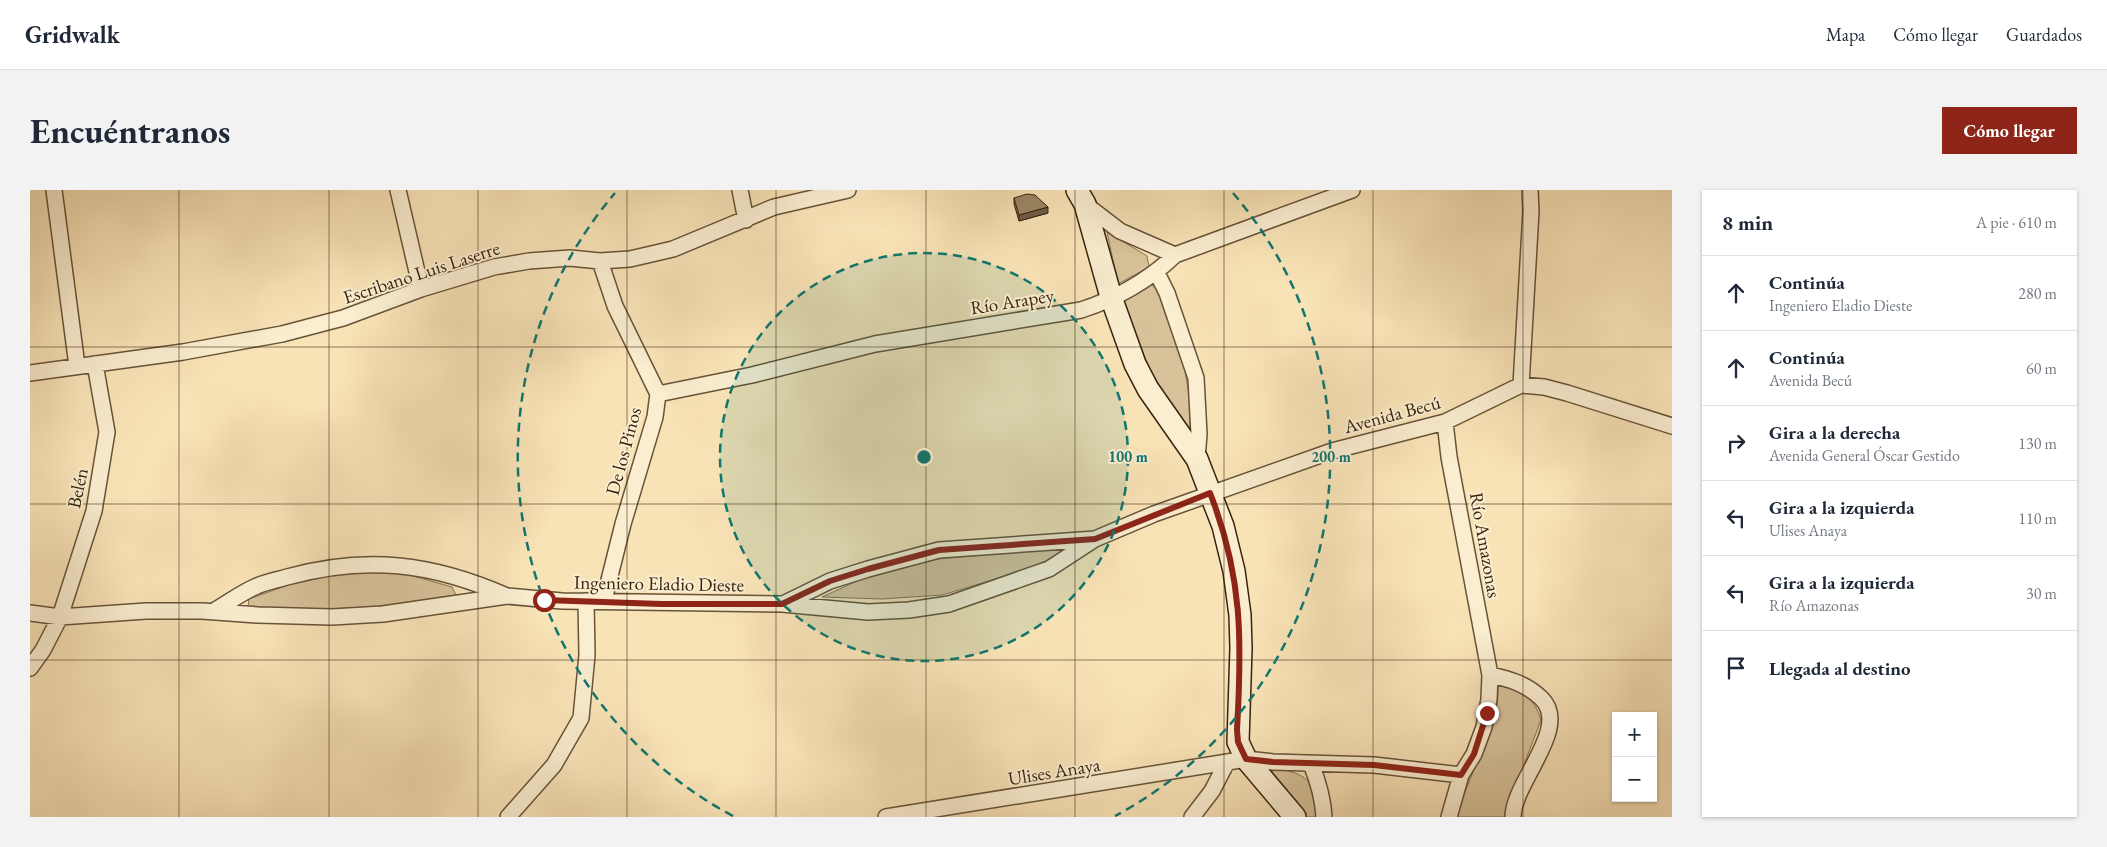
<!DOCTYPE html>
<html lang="es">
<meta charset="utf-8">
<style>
:root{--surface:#fff;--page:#f2f2f3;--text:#1f2937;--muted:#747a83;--line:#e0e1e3;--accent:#8f2418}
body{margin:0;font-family:"EB Garamond",serif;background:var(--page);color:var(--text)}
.controls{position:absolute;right:15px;bottom:15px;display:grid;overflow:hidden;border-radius:0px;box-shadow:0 1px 4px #0004}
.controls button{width:45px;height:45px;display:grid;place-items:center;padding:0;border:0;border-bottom:1px solid var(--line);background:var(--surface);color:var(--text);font:25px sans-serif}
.stop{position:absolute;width:15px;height:15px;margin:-11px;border:4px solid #8f2418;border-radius:50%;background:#fff}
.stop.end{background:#8f2418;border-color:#fff;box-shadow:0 1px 5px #0008}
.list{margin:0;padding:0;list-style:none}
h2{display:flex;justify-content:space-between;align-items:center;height:65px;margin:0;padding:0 20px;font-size:21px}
h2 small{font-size:16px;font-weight:400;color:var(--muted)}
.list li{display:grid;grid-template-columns:32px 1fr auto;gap:15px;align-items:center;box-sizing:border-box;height:75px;padding:0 20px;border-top:1px solid var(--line)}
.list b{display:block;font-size:19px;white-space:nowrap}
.list p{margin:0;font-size:16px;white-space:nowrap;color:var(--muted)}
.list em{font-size:16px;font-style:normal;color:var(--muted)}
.icon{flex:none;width:28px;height:28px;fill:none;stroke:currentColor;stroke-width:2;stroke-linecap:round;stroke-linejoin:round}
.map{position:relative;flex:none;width:1642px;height:627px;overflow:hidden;border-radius:0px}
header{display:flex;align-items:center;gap:30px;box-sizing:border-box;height:70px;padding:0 25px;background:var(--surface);border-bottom:1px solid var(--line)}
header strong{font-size:24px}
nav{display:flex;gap:28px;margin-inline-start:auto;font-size:18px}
.intro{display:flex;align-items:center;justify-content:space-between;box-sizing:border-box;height:120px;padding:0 30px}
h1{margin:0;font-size:35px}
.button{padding:12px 22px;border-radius:0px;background:var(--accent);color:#fff;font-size:18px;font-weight:700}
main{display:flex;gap:30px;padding:0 30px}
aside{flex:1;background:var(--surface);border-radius:0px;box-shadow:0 1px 4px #0004}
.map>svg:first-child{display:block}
.grass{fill:#d7c29a;stroke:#877254}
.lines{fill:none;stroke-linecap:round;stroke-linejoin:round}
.street-casing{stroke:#675338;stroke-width:18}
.secondary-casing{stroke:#37230d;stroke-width:24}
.street{stroke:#faedd0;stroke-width:15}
.secondary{stroke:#faedd0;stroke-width:21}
.wall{fill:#857457;stroke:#37230d}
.shaded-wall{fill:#6c5e47;stroke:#37230d}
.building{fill:#9b8765;stroke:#37230d}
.route{stroke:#8f2418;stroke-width:6}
.grid{fill:none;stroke:#37230d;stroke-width:1;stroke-opacity:0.55}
.ring{fill:none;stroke:#0f766e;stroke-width:2.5;stroke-dasharray:9 6}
.labels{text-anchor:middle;stroke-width:4;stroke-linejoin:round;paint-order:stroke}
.street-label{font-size:19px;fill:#37230d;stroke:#faedd0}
.centre{fill:#0f766e;stroke:#faedd0;stroke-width:2.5}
.ring-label{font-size:15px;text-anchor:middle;font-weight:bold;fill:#0f766e;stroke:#faedd0;stroke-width:4;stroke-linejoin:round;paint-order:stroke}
</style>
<header>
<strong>Gridwalk</strong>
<nav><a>Mapa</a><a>Cómo llegar</a><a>Guardados</a></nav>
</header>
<div class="intro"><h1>Encuéntranos</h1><a class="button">Cómo llegar</a></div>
<main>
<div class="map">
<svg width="1642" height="627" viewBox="0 0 1642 627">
<rect width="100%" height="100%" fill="#f8e3b7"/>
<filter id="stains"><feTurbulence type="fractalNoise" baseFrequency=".004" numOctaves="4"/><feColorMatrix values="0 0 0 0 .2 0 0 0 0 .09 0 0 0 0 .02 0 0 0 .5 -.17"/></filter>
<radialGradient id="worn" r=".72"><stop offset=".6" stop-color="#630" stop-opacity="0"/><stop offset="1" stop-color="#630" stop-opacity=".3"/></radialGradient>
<path class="grass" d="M1077,42L1117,66L1119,77L1088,94Z
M1117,94L1129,98L1153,170L1160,210V240L1139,217L1122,186L1093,109Z
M1038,357L1006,377L912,405L852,409L792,407L838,386L897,370Z
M318,382H369L422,397L426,405L343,417L273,420L218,417L219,409L261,394Z
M1472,494C1493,503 1504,507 1511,530L1474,627H1426C1432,611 1437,595 1444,580C1456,551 1469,529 1468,496Z
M1245,579C1259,580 1277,584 1283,599C1287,606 1286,618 1287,627H1275L1245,588L1242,582Z"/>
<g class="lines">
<defs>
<path id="street" d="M24,0L47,176
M368,0L391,99
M710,0L716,30
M1056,15L1090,41L1145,65
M570,71L585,116L628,204L625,227L593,334L574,410
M1127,83L1137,103L1166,188L1169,244L1167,269
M0,183L153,162L252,144L313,128L391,99L464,77L499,71L540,68L570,71L600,69L643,59L744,17L818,0
M1491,195L1501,21L1500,0
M628,204L722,185L845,154L1051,120C1085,109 1119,90 1145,65L1322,0
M1415,232L1419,267L1460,485
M753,414L800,391L838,379L909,360L1065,349
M184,421C198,413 212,402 227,396C236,392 247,390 257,387C336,365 402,373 477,406
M0,423L30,427L116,421H172L228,425L302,427L353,424L477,406L532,411L752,414L838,422L879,420L919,414L1019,379L1065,349L1124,324L1302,261L1415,232L1491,195L1514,197L1537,203L1642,236
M0,478L13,460L30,427L64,321L77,242L65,174
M1281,574C1288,591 1293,608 1294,627
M478,627L524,575L551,528L557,465L556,411
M856,627L1216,569L1243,572L1344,575L1431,585
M1162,627L1182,601L1197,572
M1419,627L1431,585L1444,564L1454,537L1459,509L1460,485C1480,489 1496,494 1511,508C1542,537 1483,592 1483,627"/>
<path id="secondary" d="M1047,0L1055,14L1081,107L1105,174L1118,199L1167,269L1193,336L1204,381L1210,425L1211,458L1208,552L1216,569L1265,627"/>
</defs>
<use href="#street" class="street-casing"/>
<use href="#secondary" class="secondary-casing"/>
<use href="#street" class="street"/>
<use href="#secondary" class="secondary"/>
</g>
<path class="wall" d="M984,8L1018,23L989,31L984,14Z"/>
<path class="shaded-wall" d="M1018,17V23L989,31V25Z"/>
<path class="building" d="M997,4L1005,5L1018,17L989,25L984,8Z"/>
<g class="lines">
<path class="route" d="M514,410L631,414H752L800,391L838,379L909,360L1065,349L1180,303C1213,387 1212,452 1207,540L1208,552L1216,569L1243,572L1344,575L1431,585L1444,564L1457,523"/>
</g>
<path class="grid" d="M149,0V627M299,0V627M448,0V627M597,0V627M746,0V627M896,0V627M1045,0V627M1194,0V627M1343,0V627M1493,0V627M0,157H1642M0,314H1642M0,470H1642"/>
<circle cx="894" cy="267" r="204" fill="#0f766e" fill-opacity=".12"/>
<g class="ring">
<circle cx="894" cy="267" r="204"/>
<path d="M703 626A407 407 0 0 1 585 3M1203 3A407 407 0 0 1 1085 626"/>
</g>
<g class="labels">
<g class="street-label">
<text transform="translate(391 82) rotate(-18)" y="7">Escribano Luis Laserre</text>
<text transform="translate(982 111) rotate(-9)" y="7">Río Arapey</text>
<text transform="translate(1362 224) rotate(-15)" y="7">Avenida Becú</text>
<text transform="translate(593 261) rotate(-75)" y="7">De los Pinos</text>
<text transform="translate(47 298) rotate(-78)" y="7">Belén</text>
<text transform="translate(1456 355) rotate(80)" y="7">Río Amazonas</text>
<text transform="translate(629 393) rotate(1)" y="7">Ingeniero Eladio Dieste</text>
<text transform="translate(1024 581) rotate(-9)" y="7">Ulises Anaya</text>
</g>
</g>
<circle cx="894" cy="267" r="8" class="centre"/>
<g class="ring-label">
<text x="1098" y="272">100 m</text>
<text x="1301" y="272">200 m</text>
</g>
<rect width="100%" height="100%" filter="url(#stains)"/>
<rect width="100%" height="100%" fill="url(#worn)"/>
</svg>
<div class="controls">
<button>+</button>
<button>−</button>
</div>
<div class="stop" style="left:514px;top:410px"></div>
<div class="stop end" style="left:1457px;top:523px"></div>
</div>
<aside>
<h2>8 min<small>A pie · 610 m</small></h2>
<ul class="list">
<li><svg class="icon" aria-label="ahead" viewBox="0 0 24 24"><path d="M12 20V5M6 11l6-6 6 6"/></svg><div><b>Continúa</b><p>Ingeniero Eladio Dieste</p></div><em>280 m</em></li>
<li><svg class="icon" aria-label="ahead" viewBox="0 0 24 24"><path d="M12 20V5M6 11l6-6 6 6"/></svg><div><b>Continúa</b><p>Avenida Becú</p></div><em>60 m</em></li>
<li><svg class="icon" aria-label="right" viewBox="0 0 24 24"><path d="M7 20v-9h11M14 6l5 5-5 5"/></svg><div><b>Gira a la derecha</b><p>Avenida General Óscar Gestido</p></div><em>130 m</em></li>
<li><svg class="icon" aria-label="left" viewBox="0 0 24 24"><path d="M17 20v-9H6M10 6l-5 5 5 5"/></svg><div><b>Gira a la izquierda</b><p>Ulises Anaya</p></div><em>110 m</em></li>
<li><svg class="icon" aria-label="left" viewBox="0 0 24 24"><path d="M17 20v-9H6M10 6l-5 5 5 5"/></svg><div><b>Gira a la izquierda</b><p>Río Amazonas</p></div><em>30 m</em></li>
<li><svg class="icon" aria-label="arrive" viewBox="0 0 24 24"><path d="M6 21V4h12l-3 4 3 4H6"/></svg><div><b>Llegada al destino</b></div></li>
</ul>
</aside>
</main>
